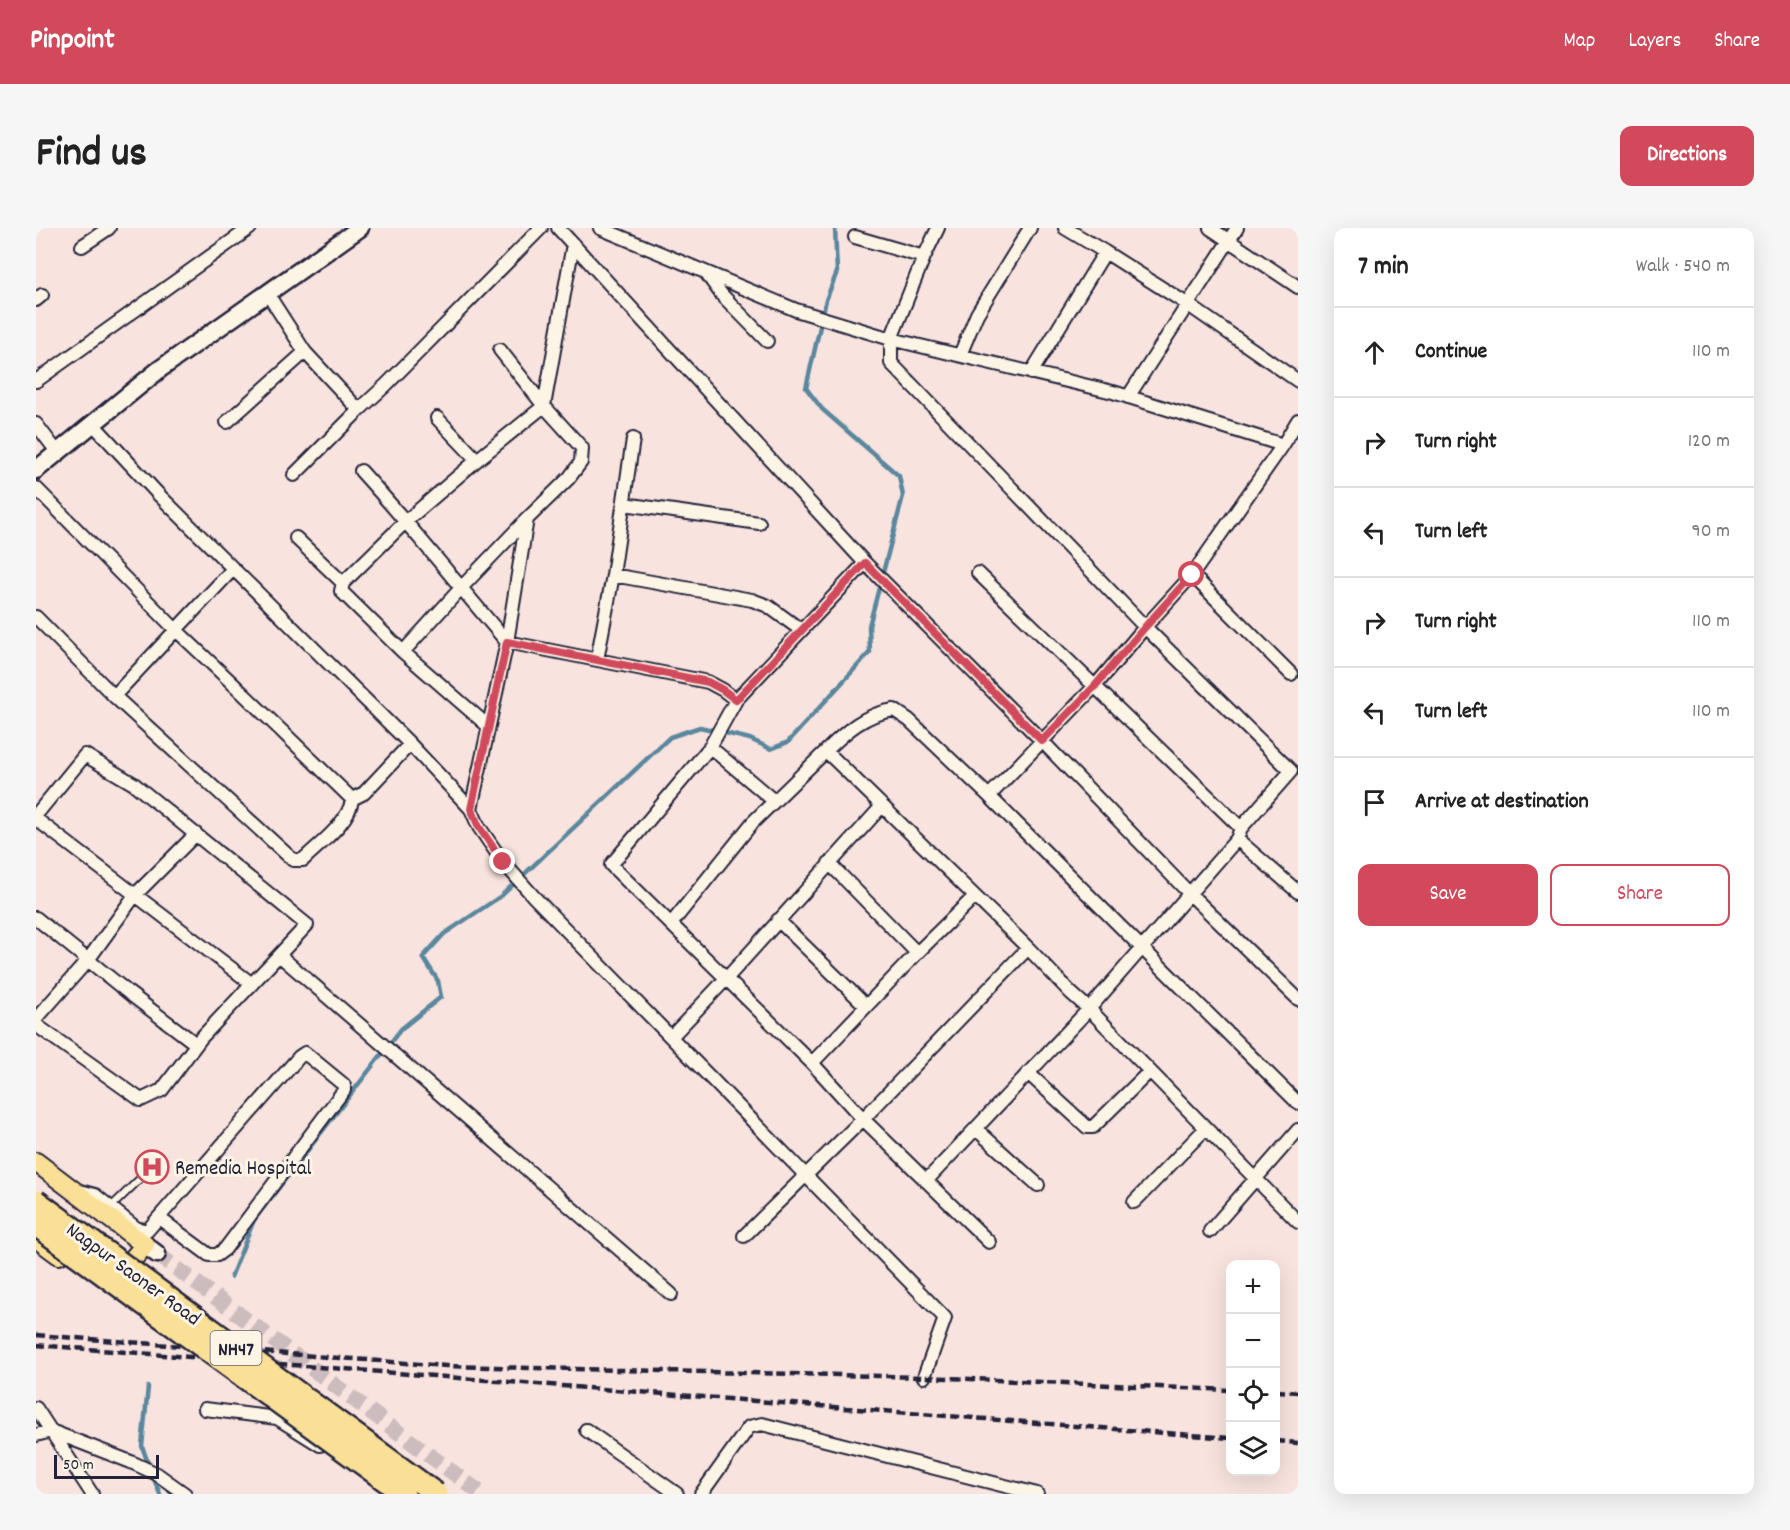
<!DOCTYPE html>
<meta charset="utf-8">
<style>
:root{--surface:#fff;--page:#f6f6f6;--text:#222;--muted:#767676;--line:#e0e0e0;--accent:#d1495b}
body{margin:0;font-family:Dekko,sans-serif;background:var(--page);color:var(--text)}
.controls{position:absolute;right:18px;bottom:18px;display:grid;overflow:hidden;border-radius:12px;box-shadow:0 6px 24px #0002}
.controls button{width:54px;height:54px;display:grid;place-items:center;padding:0;border:0;border-bottom:2px solid var(--line);background:var(--surface);color:var(--text);font:30px sans-serif}
.scale{position:absolute;left:18px;bottom:15px;width:105px;box-sizing:border-box;padding-left:6px;border:3px solid #22223b;border-top:0;font-size:16px;line-height:21px;white-space:nowrap;color:#22223b;-webkit-text-stroke:4px #fcf5e5;paint-order:stroke}
.stop{position:absolute;width:18px;height:18px;margin:-14px;border:4px solid #d1495b;border-radius:50%;background:#fff}
.stop.end{background:#d1495b;border-color:#fff;box-shadow:0 2px 6px #0008}
.list{margin:0;padding:0;list-style:none}
h2{display:flex;justify-content:space-between;align-items:center;height:78px;margin:0;padding:0 24px;font-size:26px}
h2 small{font-size:20px;font-weight:400;color:var(--muted)}
.list li{display:grid;grid-template-columns:39px 1fr auto;gap:18px;align-items:center;box-sizing:border-box;height:90px;padding:0 24px;border-top:2px solid var(--line)}
.list b{display:block;font-size:22px;white-space:nowrap}
.list em{font-size:20px;font-style:normal;color:var(--muted)}
.actions{display:flex;gap:12px;padding:18px 24px}
.actions a{flex:1;padding:14px 0;border:2px solid var(--accent);border-radius:12px;text-align:center;font-size:21px;color:var(--accent)}
.actions .main{background:var(--accent);color:#fff}
.icon{flex:none;width:33px;height:33px;fill:none;stroke:currentColor;stroke-width:2;stroke-linecap:round;stroke-linejoin:round}
.map{position:relative;flex:none;width:1262px;height:1266px;overflow:hidden;border-radius:12px}
header{display:flex;align-items:center;gap:36px;box-sizing:border-box;height:84px;padding:0 30px;background:var(--accent);color:#fff}
header strong{font-size:28px}
nav{display:flex;gap:33px;margin-inline-start:auto;font-size:21px}
.intro{display:flex;align-items:center;justify-content:space-between;box-sizing:border-box;height:144px;padding:0 36px}
h1{margin:0;font-size:42px}
.button{padding:15px 27px;border-radius:12px;background:var(--accent);color:#fff;font-size:21px;font-weight:700}
main{display:flex;gap:36px;padding:0 36px}
aside{flex:1;background:var(--surface);border-radius:12px;box-shadow:0 6px 24px #0002}
.map>svg:first-child{display:block}
.lines{fill:none;stroke-linecap:round;stroke-linejoin:round}
.stream{stroke:#5a879e;stroke-width:4.5}
.secondary-tunnel{stroke:#cdbcbd;stroke-width:16;stroke-dasharray:16 8;stroke-linecap:butt}
.lane-casing{stroke:#22223b;stroke-width:10}
.street-casing{stroke:#22223b;stroke-width:16}
.secondary-casing{stroke:#22223b;stroke-width:21}
.primary-casing{stroke:#22223b;stroke-width:22}
.lane{stroke:#fcf5e5;stroke-width:6}
.street{stroke:#fcf5e5;stroke-width:12}
.secondary{stroke:#fcf5e5;stroke-width:16}
.primary{stroke:#fadf96;stroke-width:18}
.rail{stroke:#22223b;stroke-width:4.5;stroke-dasharray:9 4.5;stroke-linecap:butt}
.highway-bridge-casing{stroke:#22223b;stroke-width:26;stroke-linecap:butt}
.highway-bridge{stroke:#fadf96;stroke-width:21}
.route{stroke:#d1495b;stroke-width:8}
.labels{text-anchor:middle;stroke-width:6;stroke-linejoin:round;paint-order:stroke}
.shield{fill:#fcf5e5;stroke:#63616e;stroke-width:1.5}
.shield-label{font-size:20px;font-weight:bold;fill:#22223b}
.poi-label{font-size:21px;fill:#22223b;stroke:#fcf5e5;text-anchor:start}
.street-label{font-size:21px;fill:#22223b;stroke:#fcf5e5}
</style>
<header>
<strong>Pinpoint</strong>
<nav><a>Map</a><a>Layers</a><a>Share</a></nav>
</header>
<div class="intro"><h1>Find us</h1><a class="button">Directions</a></div>
<main>
<div class="map">
<svg width="1262" height="1266" viewBox="0 0 1262 1266">
<rect width="100%" height="100%" fill="#f8e3de"/>
<filter id="ink" filterUnits="userSpaceOnUse"><feTurbulence type="fractalNoise" baseFrequency=".0167" numOctaves="2"/><feDisplacementMap in="SourceGraphic" scale="12" xChannelSelector="R" yChannelSelector="G"/><feConvolveMatrix kernelMatrix="1 2 1 2 8 2 1 2 1" color-interpolation-filters="sRGB"/></filter>
<g filter="url(#ink)">
<g class="lines">
<path class="stream" d="M195,1049L218,992L365,801L405,769L402,753L387,729L408,706L465,668L634,509L664,499L714,511L735,521L752,514L834,424L833,398L867,268L863,248L786,181L770,160L790,72L801,44L799,0
M112,1159L106,1218L113,1238
M116,1246L124,1266"/>
<path class="secondary-tunnel" d="M121,1026L446,1266"/>
<defs>
<path id="lane" d="M75,979L116,939"/>
<path id="street" d="M522,0L829,335L1006,513L1154,666L1262,771
M564,0L760,82L855,111L1077,164L1247,217
M1174,0L1262,59
M819,9L888,29
M46,18L73,0
M1069,24L1151,76L1262,153
M670,45L686,67L731,113
M231,65L269,124L323,182L350,157L505,0
M0,72L6,67
M464,122L508,178
M924,127L941,86L994,0
M995,145L1069,24L1029,0
M0,153L214,0
M1092,169L1201,0
M508,178L537,16
M401,190L441,232
M191,194L269,124
M0,196L22,225
M57,196L123,267L374,516L435,581L443,599L467,634L498,669L909,1090L888,1149
M325,243C376,299 422,357 471,414L491,291L533,250L545,234L546,220L508,178L441,232L370,293L307,355L305,363L367,424L452,498
M258,247L323,182
M0,260L139,401L193,452L316,571L328,565L374,516
M588,276L723,295
M260,310L307,355
M829,335L700,472L674,519L575,637L776,835L827,891L953,1014
M942,345L1205,600
M577,347L716,372L732,378L765,402
M1156,347L1255,446
M0,389L78,468L257,632H267C283,616 314,594 316,571
M367,424L425,360L491,291
M561,432L577,347L597,211
M78,468L197,341
M674,519L738,573
M953,568L1060,457L1109,399L1156,347L1247,217L1262,192
M435,581L471,414L672,454L687,462L700,472
M0,587L49,527L98,556L271,697L243,727L635,1066
M0,591L216,756
M1201,611L1262,664
M793,635L881,725
M0,690L94,766L160,816
M742,692L830,778
M635,696L717,594L790,523
M0,791L52,732L99,667L160,606
M0,797L105,872L126,862L165,810L243,727
M635,809L690,751L846,578
M776,835L881,725L938,669
M992,845L1051,899H1057L1114,843
M1262,875L953,568L873,492L858,482C829,486 810,503 790,523L992,720L1035,765L1053,781L1262,994
M940,901L1002,957
M890,953L1053,781L1201,611L1205,600L1255,543L1109,399L855,135V111L888,29L902,0
M44,963L59,967L100,1000L111,1003L263,829L269,825L308,857V862L189,1021L181,1027H173L123,990
M1098,974L1170,900
M1174,1003L1262,902
M708,1008L827,891L992,720
M0,1180L56,1266
M169,1181L241,1190L284,1217
M550,1202L641,1266
M0,1207L15,1203L95,1234L121,1246L149,1266
M665,1266L713,1199L726,1196L1001,1266"/>
<path id="secondary" d="M0,242L124,141L324,0
M109,1017L121,1026"/>
<path id="primary" d="M0,934L109,1017L82,1048
M0,1010L23,1027"/>
</defs>
<use href="#lane" class="lane-casing"/>
<use href="#street" class="street-casing"/>
<use href="#secondary" class="secondary-casing"/>
<use href="#primary" class="primary-casing"/>
<use href="#lane" class="lane"/>
<use href="#street" class="street"/>
<use href="#secondary" class="secondary"/>
<use href="#primary" class="primary"/>
<path class="rail" d="M0,1107L410,1138L888,1149L1194,1162
M0,1117L1194,1210
M1240,1163L1262,1164
M1240,1213L1262,1215"/>
<defs>
<path id="highway-bridge" d="M0,973L400,1266
M0,997L368,1266"/>
</defs>
<use href="#highway-bridge" class="highway-bridge-casing"/>
<use href="#highway-bridge" class="highway-bridge"/>
</g>
</g>
<g class="lines" filter="url(#ink)">
<path class="route" d="M467,634L443,599L435,581L471,414L672,454L687,462L700,472L829,335L1006,513L1059,458L1109,399L1156,347"/>
</g>
<defs>
<symbol id="hospital-ring" viewBox="-11 -11 22 22"><circle r="9.5" fill="#fcf5e5" stroke="#d1495b" stroke-width="1.5"/><path d="M-5-5h3v3.5h4V-5h3V5h-3V1.5h-4V5h-3Z" fill="#d1495b"/></symbol>
</defs>
<g fill-rule="evenodd">
<use href="#hospital-ring" x="97" y="920" width="38" height="38"/>
</g>
<g class="labels">
<rect class="shield" x="174.5" y="1103" width="51" height="34" rx="4.5"/>
<g class="shield-label">
<text x="200" y="1127">NH47</text>
</g>
<g class="poi-label">
<text x="139" y="946">Remedia Hospital</text>
</g>
<g class="street-label">
<text transform="translate(98 1045) rotate(36)" y="7">Nagpur Saoner Road</text>
</g>
</g>
</svg>
<div class="controls">
<button>+</button>
<button>−</button>
<button><svg class="icon" aria-label="locate" viewBox="0 0 24 24"><circle cx="12" cy="12" r="6"/><path d="M12 2v4M12 18v4M2 12h4M18 12h4"/></svg></button>
<button><svg class="icon" aria-label="layers" viewBox="0 0 24 24"><path d="M12 4l9 5-9 5-9-5zM3 14l9 5 9-5"/></svg></button>
</div>
<div class="scale">50 m</div>
<div class="stop" style="left:1156px;top:347px"></div>
<div class="stop end" style="left:467px;top:634px"></div>
</div>
<aside>
<h2>7 min<small>Walk · 540 m</small></h2>
<ul class="list">
<li><svg class="icon" aria-label="ahead" viewBox="0 0 24 24"><path d="M12 20V5M6 11l6-6 6 6"/></svg><div><b>Continue</b></div><em>110 m</em></li>
<li><svg class="icon" aria-label="right" viewBox="0 0 24 24"><path d="M7 20v-9h11M14 6l5 5-5 5"/></svg><div><b>Turn right</b></div><em>120 m</em></li>
<li><svg class="icon" aria-label="left" viewBox="0 0 24 24"><path d="M17 20v-9H6M10 6l-5 5 5 5"/></svg><div><b>Turn left</b></div><em>90 m</em></li>
<li><svg class="icon" aria-label="right" viewBox="0 0 24 24"><path d="M7 20v-9h11M14 6l5 5-5 5"/></svg><div><b>Turn right</b></div><em>110 m</em></li>
<li><svg class="icon" aria-label="left" viewBox="0 0 24 24"><path d="M17 20v-9H6M10 6l-5 5 5 5"/></svg><div><b>Turn left</b></div><em>110 m</em></li>
<li><svg class="icon" aria-label="arrive" viewBox="0 0 24 24"><path d="M6 21V4h12l-3 4 3 4H6"/></svg><div><b>Arrive at destination</b></div></li>
</ul>
<div class="actions"><a class="main">Save</a><a>Share</a></div>
</aside>
</main>
